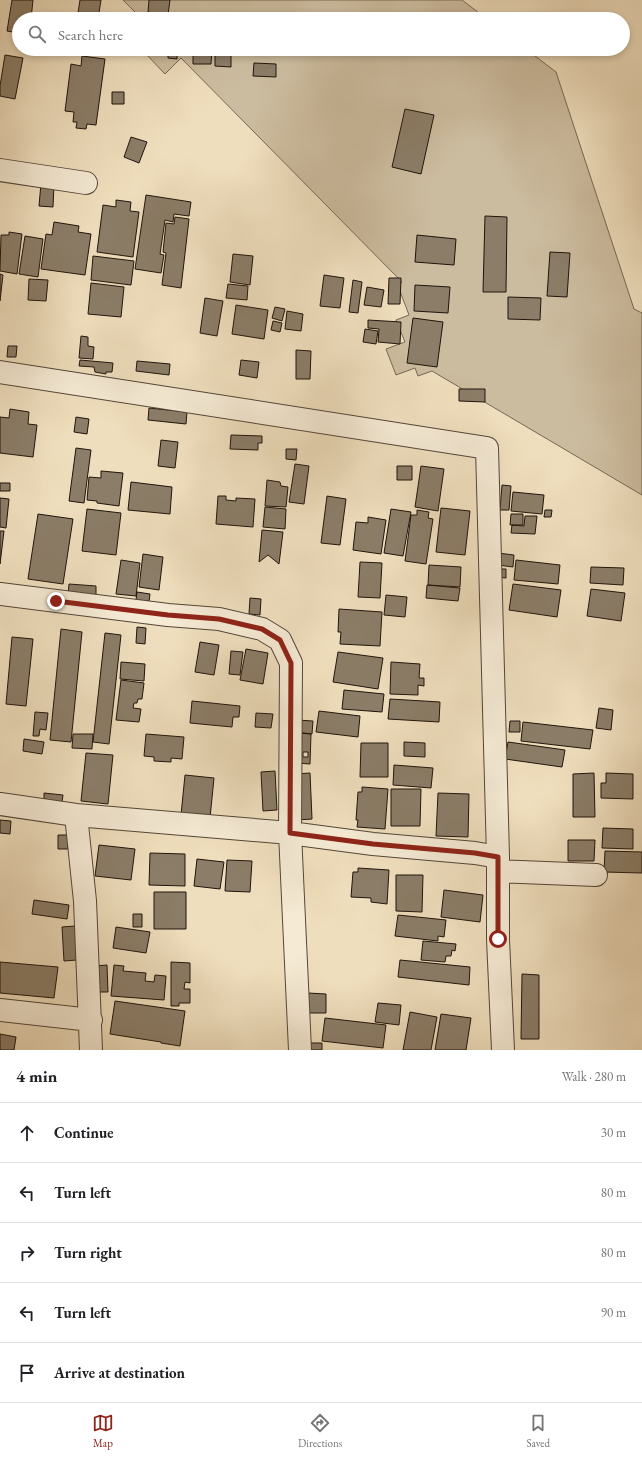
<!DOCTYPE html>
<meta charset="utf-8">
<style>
:root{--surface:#fff;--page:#f2f2f2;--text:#202124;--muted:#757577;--line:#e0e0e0;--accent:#8f2418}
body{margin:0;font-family:"EB Garamond",serif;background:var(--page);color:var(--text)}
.stop{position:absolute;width:12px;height:12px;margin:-9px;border:3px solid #8f2418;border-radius:50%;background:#fff}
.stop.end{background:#8f2418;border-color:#fff;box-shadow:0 1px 4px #0008}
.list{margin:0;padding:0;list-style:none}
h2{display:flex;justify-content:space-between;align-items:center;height:52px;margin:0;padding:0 16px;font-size:17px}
h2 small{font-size:13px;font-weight:400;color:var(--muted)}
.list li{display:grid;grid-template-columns:26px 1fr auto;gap:12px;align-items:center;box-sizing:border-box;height:60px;padding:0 16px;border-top:1px solid var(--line)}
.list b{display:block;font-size:15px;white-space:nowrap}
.list em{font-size:13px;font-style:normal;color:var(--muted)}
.icon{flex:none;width:22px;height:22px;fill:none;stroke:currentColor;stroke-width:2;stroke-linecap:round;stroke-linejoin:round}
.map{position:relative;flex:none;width:642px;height:1050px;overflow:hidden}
.search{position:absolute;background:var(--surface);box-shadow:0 2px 6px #0003;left:12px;right:12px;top:12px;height:44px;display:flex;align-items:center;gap:10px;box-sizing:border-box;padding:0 14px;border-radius:22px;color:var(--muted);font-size:15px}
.sheet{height:352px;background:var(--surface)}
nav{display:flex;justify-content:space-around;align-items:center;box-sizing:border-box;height:56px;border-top:1px solid var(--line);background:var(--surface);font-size:11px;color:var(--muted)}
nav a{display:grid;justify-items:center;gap:2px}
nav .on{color:var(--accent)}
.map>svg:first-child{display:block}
.green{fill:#ccbc9f;stroke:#766856}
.building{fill:#8b7d68;stroke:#1f140c;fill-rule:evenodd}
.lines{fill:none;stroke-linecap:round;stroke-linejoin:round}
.minor-casing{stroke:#534638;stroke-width:24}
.minor{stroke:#f5ead4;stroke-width:22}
.route{stroke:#8f2418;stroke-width:5}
</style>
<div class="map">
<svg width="642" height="1050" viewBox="0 0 642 1050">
<rect width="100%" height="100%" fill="#efdebd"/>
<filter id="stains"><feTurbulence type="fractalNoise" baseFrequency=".005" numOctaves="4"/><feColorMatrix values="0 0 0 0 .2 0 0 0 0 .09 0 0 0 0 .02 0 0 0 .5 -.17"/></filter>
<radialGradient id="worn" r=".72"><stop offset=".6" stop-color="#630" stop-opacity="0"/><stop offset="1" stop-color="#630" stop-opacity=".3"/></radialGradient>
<path class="green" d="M123,0H462L487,19H142Z
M151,49H526L556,72L634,309L642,313V495L432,371L418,376L415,368L396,375L386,349L405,342L396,320L409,315L398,286L402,282L181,58L165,74L146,54Z"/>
<path class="building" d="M12,0H33L31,19H19V33L7,31Z
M80,0H101L98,19H77Z
M149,0H170L168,15L148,12Z
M168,49H189V54L177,53V59L168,58Z
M193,49H212L211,64H193Z
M215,53L231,54V67L215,66Z
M5,55L23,58L15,99L0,96V86Z
M82,56L105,59L96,125L87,124L86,129L76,128L77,122H73L74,112L65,111L71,64L81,66Z
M254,63L276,64V77L253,76Z
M112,92H124V104H112Z
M405,109L434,115L421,174L392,167Z
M131,137L147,142L139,163L124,157Z
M41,183L54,184L53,207L39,206Z
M146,195L191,202L189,216L174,214L173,222L165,220L160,254L164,255L161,273L135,269Z
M116,200L131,202L130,211L139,212L133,257L97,252L103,205L116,207Z
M485,216L507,217L506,292H483Z
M175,217L189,219L181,288L162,285L166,253L163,252L166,223L174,224Z
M54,222L79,226L78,232L91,234L85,275L41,269L46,234L52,235Z
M9,232L22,234L17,274L0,271L1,235H9Z
M417,235L456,239L454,265L415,262Z
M25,236L43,239L38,277L19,274Z
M550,252L570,253L567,297L547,296Z
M233,254L253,256L250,285L230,282Z
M93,256L134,261L131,285L91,280Z
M0,274L3,275L0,301Z
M324,275L344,278L340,308L320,306Z
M389,278H401L400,304H388Z
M29,279L48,280L46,301L28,300Z
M353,280L362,282L358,313L349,312Z
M91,283L124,287L121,317L88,314Z
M228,284L248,286L247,300L226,298Z
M415,285L450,287L448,313L414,311Z
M367,287L384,290L381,307L364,305Z
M508,297L541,298L540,320L508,319Z
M205,298L223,301L217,336L200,333Z
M236,305L268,310L264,339L232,334Z
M275,307L285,309L282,321L272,318Z
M287,311L303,314L301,331L285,329Z
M413,318L443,322L437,367L407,363Z
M368,320L401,322L400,344L378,342L379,329L368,328Z
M273,321L282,323L280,332L271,330Z
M365,329L378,331L376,344L363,342Z
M81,336L88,337V346L94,347L93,359L79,358Z
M8,346H17L16,357H7Z
M296,350L311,351L310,379H296Z
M80,360L113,363L112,372H106V374L95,372L94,367L79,366Z
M241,360L259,362L257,378L239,375Z
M137,361L170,364L169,375L136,371Z
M459,389H485V402L459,401Z
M149,408L187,412L186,424L148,420Z
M10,409L29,412L28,424L37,425L33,457L0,453V417L9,418Z
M76,417L89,419L87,434L74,432Z
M231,435L262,436V443H258V450L230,449Z
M161,440L178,442L175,468L158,466Z
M76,448L91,450L84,503L69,501Z
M286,449H297L296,460L286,459Z
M295,464L309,466L304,504L289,502Z
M397,466H412V480H397Z
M421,466L444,469L438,511L415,507Z
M101,471L123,473L119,506L97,503V501L87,500L89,477L101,478Z
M267,480L280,482L281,486L288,487L286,507L265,506Z
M131,482L172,487L170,514L128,510Z
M0,483H10V491H0Z
M502,485L511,486L509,510H500Z
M513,492L544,495L542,514L511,511Z
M218,496H226V500L236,501V498L255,499L253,527L216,524Z
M327,496L346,499L340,545L321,543Z
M0,498L9,499L6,528L0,527Z
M265,507L286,509L285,529L263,527Z
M441,508L470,511L465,555L436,552Z
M87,509L121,513L116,555L82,551Z
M391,509L411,512L403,556L384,553Z
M417,510L429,512L428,518L433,519L426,564L405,561L411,515H417Z
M545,510H552L551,517H544Z
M38,514L73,519L63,584L28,579Z
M511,514H523V525H510Z
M525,516H537L535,534L511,533L512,525L524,526Z
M368,517L386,520L381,554L353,550L356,522L368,523Z
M262,530L283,532L279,564L268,555L259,562Z
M0,531H4L0,564Z
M498,553L514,555L513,567L498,565Z
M143,554L163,557L159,590L139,587Z
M121,560L140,563L136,596L116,594Z
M516,560L560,565L558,584L514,580Z
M360,562L382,563L380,598L358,597Z
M429,565L461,567L460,587L428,585Z
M591,567L624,568L623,585L590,583Z
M494,569H506V578L494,577Z
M69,584L96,586V597L68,595Z
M513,584L561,590L557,617L509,610Z
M427,585L460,588L458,601L426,598Z
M591,589L625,593L621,621L587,616Z
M137,592L150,594L149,602L136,600Z
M386,595L407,597L405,617L384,615Z
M250,598L261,599L260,615L249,614Z
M339,609L382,612L380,646L340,644L341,632H338Z
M137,627L146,628L145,644L136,643Z
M61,629L82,632L71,742L50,740Z
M105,633L121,635L109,744L93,742Z
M12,637L33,639L26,706L6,704Z
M200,642L219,645L214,675L195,672Z
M246,649L268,653L263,684L240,680Z
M231,651L243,652L240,675L229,674Z
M338,652L383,658L378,689L333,682Z
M121,662L145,664L144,681L120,679Z
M391,662L420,664L419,678H424V686L418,685V695L390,694Z
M121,680L144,683L142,699H138L137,703H134L133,708L141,709L139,722L116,720Z
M344,690L384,694L382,712L342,709Z
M390,699L440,702L439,722L388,719Z
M192,701L240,706L239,717H233L232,727L190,723Z
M599,708L613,710L611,730L596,728Z
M319,711L360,716L358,737L316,732Z
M35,712L48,713L46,730L40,729L39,736H33Z
M256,713L273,714L271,728L255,727Z
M297,720L313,721L312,734L296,732Z
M510,721H520V732H509Z
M523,722L593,730L590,749L521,741Z
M297,733L311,734L310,764L296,763ZM303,752H308V757H303Z
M73,734H93L92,749L72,748Z
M146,734L184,737L182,759L171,758V762L154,761V757L144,756Z
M24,739L44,742L42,754L23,751Z
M404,742L425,743V757L404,756Z
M508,742L565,750L562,767L505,759Z
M361,743H388V777H360Z
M86,753L113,755L108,804L81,801Z
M394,765L433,768L431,788L393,785Z
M275,771L277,810L263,811L261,772Z
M310,773L312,819L297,820L295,774Z
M594,773L595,817H573V774Z
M606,773L633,774V799L601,798V783H606Z
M185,775L214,778L210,818L181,815Z
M362,787L388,789L385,829L357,827L358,820H356L358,792H362Z
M391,789H421L420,826H391Z
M44,793L63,795L62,802L44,800Z
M438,793L469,794L468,837L436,836Z
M0,820L11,821L10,834L0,833Z
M603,828L633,829V849L602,848Z
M58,835H68V849H58Z
M568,840H595L594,861H568Z
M99,845L135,849L131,880L95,876Z
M605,851L642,852V873L604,872Z
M150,853L185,854V886L149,885Z
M197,859L224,862L220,889L194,886Z
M227,860L252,861L250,892L225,891Z
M358,868L389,870L387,904L371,902V898L351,897L353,872H358Z
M396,875H423L422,912L396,911Z
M444,890L483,895L480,922L441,917Z
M154,892H186V929H154Z
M34,900L69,905L67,919L32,914Z
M133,914H142V927H133Z
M398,915L446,920L444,937L438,936V941L395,936Z
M75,926L77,960L64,961L62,927Z
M116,927L150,932L146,953L113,948Z
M423,941L456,944L455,951L452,950L451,956H446L445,962L421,960Z
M400,960L470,967L469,985L398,977Z
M0,962L58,967L54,998L0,993Z
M171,962L190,963V983L185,982L184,989H190V1003H179V1006H171Z
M107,965L108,992H95L94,966Z
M114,965L124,966L123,971L146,973L145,981L154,982L155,975L166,976L164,1000L111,996Z
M522,974L539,975V1039H521Z
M308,993L326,994V1013H307Z
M115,1001L185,1011L180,1046L161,1043V1042L110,1034Z
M378,1003L401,1005L399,1025L375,1022Z
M410,1012L437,1017L431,1050H403Z
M441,1014L471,1018L466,1050H435Z
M325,1018L386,1025L383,1048L322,1041Z
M0,1034L16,1037L14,1050H0Z
M310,1043H322V1050H310Z"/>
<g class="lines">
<defs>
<path id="minor" d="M0,170L86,183
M0,372L487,448L498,857
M0,594L168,615L219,619L262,629L280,640L291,663L290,833L300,1050
M0,804L76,815L290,833L373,844L475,853L498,857V939L503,1050
M76,815L85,901L91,1050
M498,871L596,875
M0,1010L91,1020"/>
</defs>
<use href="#minor" class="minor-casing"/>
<use href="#minor" class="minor"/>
</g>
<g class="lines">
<path class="route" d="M56,601L168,615L219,619L262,629L280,640L291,663L290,833L373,844L475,853L498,857V939"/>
</g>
<rect width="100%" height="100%" filter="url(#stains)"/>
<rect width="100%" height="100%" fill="url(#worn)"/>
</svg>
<div class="stop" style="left:498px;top:939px"></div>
<div class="stop end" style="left:56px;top:601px"></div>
<div class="search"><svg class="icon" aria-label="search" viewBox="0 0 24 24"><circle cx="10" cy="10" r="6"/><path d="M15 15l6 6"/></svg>Search here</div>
</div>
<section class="sheet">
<h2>4 min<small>Walk · 280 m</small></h2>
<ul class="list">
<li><svg class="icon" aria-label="ahead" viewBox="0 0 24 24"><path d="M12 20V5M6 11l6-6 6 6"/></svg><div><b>Continue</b></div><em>30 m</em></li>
<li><svg class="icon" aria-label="left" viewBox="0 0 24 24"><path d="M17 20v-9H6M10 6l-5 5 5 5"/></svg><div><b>Turn left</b></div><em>80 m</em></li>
<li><svg class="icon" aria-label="right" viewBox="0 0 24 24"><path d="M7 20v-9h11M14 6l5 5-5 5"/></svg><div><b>Turn right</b></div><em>80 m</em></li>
<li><svg class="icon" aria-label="left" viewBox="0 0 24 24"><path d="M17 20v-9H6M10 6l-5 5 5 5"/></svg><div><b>Turn left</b></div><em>90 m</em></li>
<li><svg class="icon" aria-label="arrive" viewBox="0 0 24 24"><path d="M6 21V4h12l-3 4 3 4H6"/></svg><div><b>Arrive at destination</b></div></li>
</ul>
</section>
<nav>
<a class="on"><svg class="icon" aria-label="map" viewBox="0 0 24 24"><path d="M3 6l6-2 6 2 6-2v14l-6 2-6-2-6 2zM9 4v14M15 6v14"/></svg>Map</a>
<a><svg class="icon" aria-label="directions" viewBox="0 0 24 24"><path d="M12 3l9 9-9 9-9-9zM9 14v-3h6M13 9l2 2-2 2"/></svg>Directions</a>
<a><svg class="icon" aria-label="saved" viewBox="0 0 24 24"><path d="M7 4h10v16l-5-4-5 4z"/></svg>Saved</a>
</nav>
